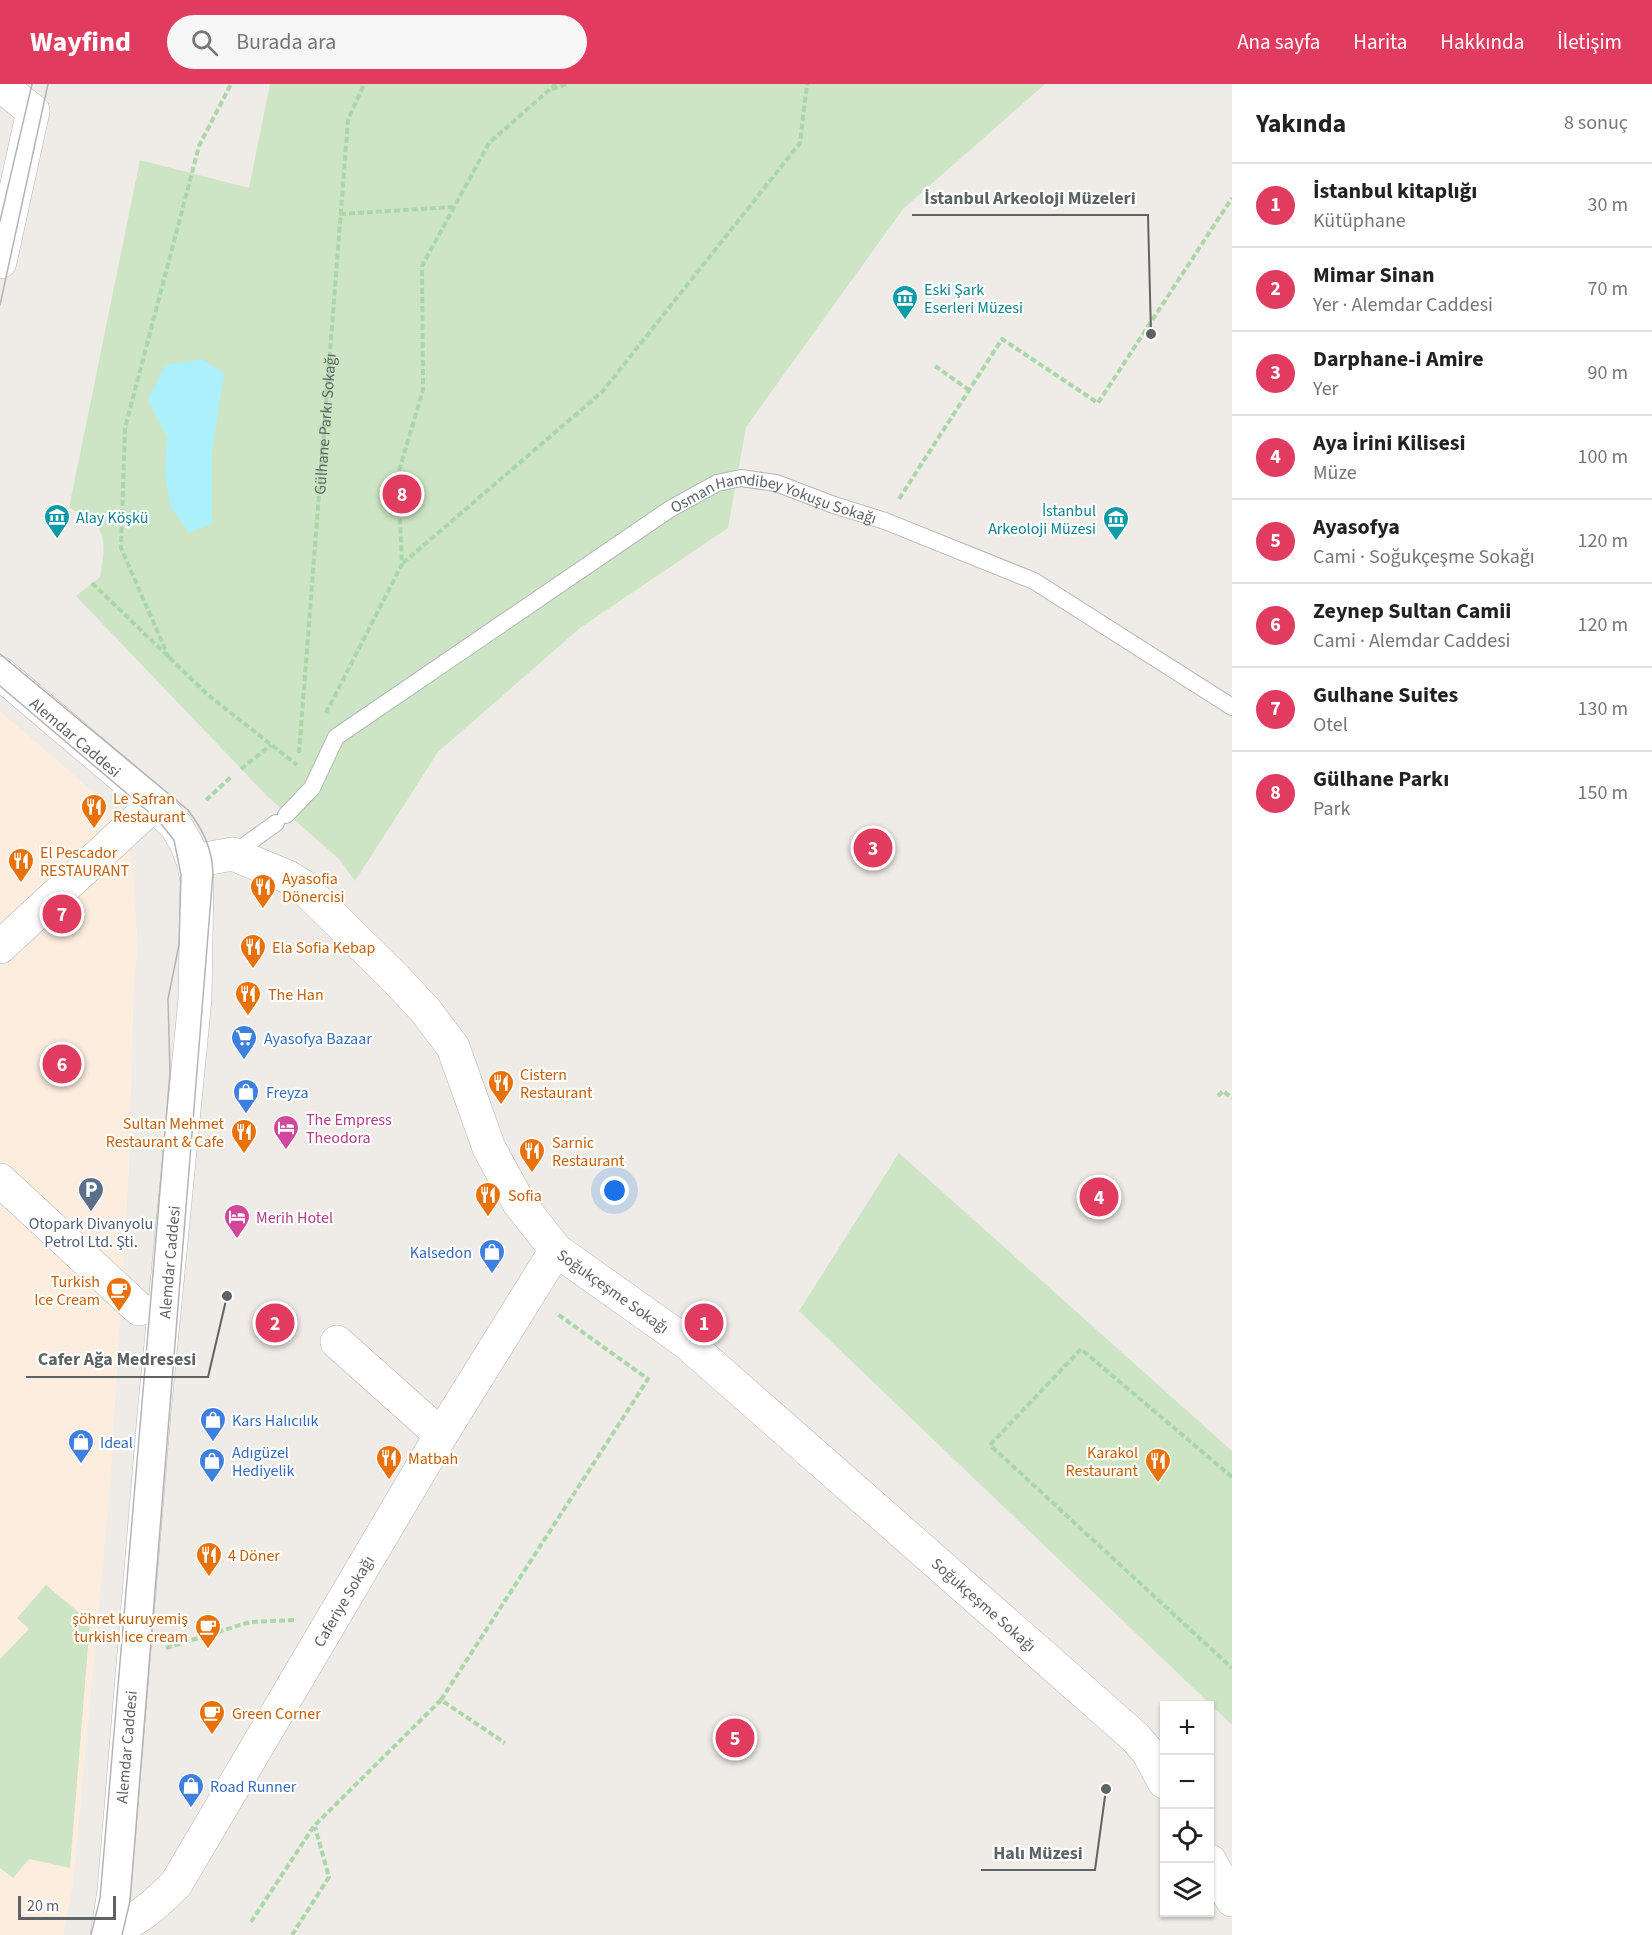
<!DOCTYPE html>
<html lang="tr">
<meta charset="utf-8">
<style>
:root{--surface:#fff;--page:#f6f6f6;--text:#222;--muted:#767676;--line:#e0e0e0;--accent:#e13b60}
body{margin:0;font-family:"Source Sans 3",sans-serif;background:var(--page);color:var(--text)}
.controls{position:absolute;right:18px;bottom:18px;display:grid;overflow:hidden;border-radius:0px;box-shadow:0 2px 4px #0004}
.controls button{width:54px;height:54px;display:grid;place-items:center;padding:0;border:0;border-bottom:2px solid var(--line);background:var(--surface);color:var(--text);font:30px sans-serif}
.scale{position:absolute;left:18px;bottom:15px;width:98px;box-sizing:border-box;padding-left:6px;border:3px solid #5e6466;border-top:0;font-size:16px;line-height:21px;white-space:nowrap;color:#5e6466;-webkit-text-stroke:4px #fff;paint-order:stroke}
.you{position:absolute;left:615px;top:1107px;width:21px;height:21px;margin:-15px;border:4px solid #fff;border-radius:50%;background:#1a73e8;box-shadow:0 0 0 9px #1a73e833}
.badge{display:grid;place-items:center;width:39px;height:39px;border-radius:50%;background:var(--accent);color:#fff;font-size:20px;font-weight:700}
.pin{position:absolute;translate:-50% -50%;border:3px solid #fff;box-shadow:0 2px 6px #0006}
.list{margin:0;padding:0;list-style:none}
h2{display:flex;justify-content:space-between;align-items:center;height:78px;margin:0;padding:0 24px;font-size:26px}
h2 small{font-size:20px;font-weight:400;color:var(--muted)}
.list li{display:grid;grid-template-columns:39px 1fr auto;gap:18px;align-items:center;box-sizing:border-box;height:84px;padding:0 24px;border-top:2px solid var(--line)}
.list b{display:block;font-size:22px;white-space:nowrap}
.list p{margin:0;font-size:20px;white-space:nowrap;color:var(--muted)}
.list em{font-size:20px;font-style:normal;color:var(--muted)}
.icon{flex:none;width:33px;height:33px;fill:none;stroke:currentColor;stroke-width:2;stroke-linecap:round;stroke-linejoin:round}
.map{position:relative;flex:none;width:1232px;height:1851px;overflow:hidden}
header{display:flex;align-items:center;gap:36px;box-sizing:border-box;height:84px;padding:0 30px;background:var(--accent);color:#fff}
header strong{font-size:28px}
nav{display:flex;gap:33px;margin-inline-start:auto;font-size:21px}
.search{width:420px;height:54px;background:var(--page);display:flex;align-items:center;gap:15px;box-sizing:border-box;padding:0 21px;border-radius:33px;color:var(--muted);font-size:22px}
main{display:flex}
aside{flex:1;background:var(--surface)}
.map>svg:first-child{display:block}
.commercial{fill:#fceddf}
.green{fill:#cee5c5}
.water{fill:#acf0fb}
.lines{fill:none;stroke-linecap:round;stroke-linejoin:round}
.lane-casing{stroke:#b2b6b8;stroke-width:18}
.street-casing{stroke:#b2b6b8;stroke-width:34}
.secondary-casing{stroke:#b1b6b8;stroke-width:34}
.path{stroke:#aad7a9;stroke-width:4;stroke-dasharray:6 3;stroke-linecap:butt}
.lane{stroke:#fff;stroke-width:16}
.street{stroke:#fff;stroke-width:33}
.secondary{stroke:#fff;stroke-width:33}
.tram{stroke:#b3b4b4;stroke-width:1.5}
.labels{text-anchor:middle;stroke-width:4.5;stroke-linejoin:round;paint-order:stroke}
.culture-label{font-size:16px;fill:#0d838f;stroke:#fff;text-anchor:start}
.street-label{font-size:16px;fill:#5e6466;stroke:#fff}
.food-label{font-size:16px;fill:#c56008;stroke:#fff;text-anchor:start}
.shop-label{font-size:16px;fill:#366cbe;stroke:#fff;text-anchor:start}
.hotel-label{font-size:16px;fill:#b23c85;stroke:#fff;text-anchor:start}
.service-label{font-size:16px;fill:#4e5e75;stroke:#fff}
.leader{fill:none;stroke:#5e6466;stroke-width:2}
.callout-dot{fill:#5e6466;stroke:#fff;stroke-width:2}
.callout-label{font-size:18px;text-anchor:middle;font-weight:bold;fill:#5e6466;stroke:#fff;stroke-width:4.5;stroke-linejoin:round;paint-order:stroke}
</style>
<header>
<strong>Wayfind</strong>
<div class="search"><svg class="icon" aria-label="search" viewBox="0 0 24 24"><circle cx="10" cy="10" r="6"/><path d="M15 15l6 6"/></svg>Burada ara</div>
<nav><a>Ana sayfa</a><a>Harita</a><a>Hakkında</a><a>İletişim</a></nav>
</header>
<main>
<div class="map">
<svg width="1232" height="1851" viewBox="0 0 1232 1851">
<rect width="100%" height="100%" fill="#efebe7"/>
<path class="commercial" d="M0,627L104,717L132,772L138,861L134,901L129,1086L110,1406L73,1801L63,1851H0Z"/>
<path class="green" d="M270,0H1045L903,125L746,343L728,444L580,544L438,668L355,797L339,775L267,712L76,512L100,493C107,455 107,440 69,424L140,76L249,104Z
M899,1069L1232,1367V1641L799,1227Z
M46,1501L90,1538L70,1784L29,1775L13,1794L0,1784V1575L29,1545L17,1534Z"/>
<path class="water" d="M202,275L224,289L212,369V440L189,449L170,422L165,388L167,353L148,315L165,281Z"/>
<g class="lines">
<defs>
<g id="lane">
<path id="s2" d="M286,731L312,704L336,653L670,425L717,399L741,394L776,399L834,421L885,437L1034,497L1232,623"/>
<path d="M233,770L276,739"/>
</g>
<g id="street">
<path id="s3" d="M0,589L150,716L176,742L186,759L193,777L197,796L195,915L154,1330L114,1807L107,1851"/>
<path id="s4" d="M193,777L233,770L288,793L301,801L396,895L425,926L453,963L489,1064L519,1119L556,1166L687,1259L1135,1653L1148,1668L1164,1698"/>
<path d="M0,863L154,720"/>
<path d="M0,1096L139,1225"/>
<path d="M337,1258L441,1351"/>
<path d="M1210,1777L1232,1816"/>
<path id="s5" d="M109,1846C137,1838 156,1820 176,1800L441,1351L556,1166"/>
</g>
<path id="secondary" d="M0,1L33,27L0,178"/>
</defs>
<use href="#lane" class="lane-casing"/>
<use href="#street" class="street-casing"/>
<use href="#secondary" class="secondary-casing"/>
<g class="path">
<path d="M552,5L567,0"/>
<path d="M340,130L453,123"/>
<path d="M935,282L969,306"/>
<path d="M899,415L1002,255L1098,319L1232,114"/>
<path d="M403,479L602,308L800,59L807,0"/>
<path d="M92,499L208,611L297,681"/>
<path d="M169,574L121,464L125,344L199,62L231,0"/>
<path d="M326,629L402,480L398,390L423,306L422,182L489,59L556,0"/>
<path id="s1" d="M299,669L348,36L364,0"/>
<path d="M241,685L271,661"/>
<path d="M206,716L231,693"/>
<path d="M1218,1012L1223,1007L1232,1014"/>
<path d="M1232,1393L1081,1265L990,1361L1232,1584"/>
<path d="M166,1564L250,1538L295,1536"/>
<path d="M441,1616L648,1295L556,1229"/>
<path d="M251,1838L314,1742L441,1616L505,1659"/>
<path d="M292,1851L329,1793L315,1743"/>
</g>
<use href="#lane" class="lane"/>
<use href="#street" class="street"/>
<use href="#secondary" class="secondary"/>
<path class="tram" d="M0,137L32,0
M0,221L48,0
M0,570L188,726C203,746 212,764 213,789L130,1817L122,1851
M0,602L157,735L174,756L181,791L179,861L168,915L170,989L100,1814L91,1851"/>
</g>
<defs>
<symbol id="museum-pin" viewBox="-11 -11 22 30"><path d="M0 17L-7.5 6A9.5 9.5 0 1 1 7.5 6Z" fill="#0f9aa8" stroke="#fff"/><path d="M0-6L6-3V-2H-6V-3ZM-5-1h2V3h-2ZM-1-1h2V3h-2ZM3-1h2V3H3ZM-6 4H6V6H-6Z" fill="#fff"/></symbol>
<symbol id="restaurant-pin" viewBox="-11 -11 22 30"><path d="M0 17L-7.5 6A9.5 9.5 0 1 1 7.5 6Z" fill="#e8710a" stroke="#fff"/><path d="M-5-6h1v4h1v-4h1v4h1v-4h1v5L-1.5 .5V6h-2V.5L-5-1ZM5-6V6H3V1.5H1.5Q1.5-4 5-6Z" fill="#fff"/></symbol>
<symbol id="supermarket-pin" viewBox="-11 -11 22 30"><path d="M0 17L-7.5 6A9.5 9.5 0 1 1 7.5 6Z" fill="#3f7fe0" stroke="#fff"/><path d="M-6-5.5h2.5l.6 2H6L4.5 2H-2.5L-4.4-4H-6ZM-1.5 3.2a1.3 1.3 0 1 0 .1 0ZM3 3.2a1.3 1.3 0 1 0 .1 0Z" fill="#fff"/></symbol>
<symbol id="shop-pin" viewBox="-11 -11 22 30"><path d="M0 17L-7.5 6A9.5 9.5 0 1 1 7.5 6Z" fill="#3f7fe0" stroke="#fff"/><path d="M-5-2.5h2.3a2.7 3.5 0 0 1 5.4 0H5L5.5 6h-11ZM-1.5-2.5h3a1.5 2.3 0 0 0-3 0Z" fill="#fff"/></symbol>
<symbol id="hotel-pin" viewBox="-11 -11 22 30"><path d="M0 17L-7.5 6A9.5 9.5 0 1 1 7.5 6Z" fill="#d1479c" stroke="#fff"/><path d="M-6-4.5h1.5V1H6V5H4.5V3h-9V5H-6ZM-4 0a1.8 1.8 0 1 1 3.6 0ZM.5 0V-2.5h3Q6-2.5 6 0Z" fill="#fff"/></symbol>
<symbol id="parking-pin" viewBox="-11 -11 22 30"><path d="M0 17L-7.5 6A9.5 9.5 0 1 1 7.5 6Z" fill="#5c6f8a" stroke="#fff"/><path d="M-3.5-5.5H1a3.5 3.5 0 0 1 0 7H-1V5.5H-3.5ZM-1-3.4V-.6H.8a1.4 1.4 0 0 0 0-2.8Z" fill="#fff"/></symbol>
<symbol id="cafe-pin" viewBox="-11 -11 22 30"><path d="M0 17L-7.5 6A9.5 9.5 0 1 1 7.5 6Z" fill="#e8710a" stroke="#fff"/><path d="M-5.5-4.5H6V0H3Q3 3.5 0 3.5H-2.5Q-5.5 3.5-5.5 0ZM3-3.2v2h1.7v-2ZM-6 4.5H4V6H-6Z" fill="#fff"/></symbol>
</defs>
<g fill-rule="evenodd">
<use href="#museum-pin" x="890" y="199" width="30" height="40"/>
<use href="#museum-pin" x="42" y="418" width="30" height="40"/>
<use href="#museum-pin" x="1101" y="420" width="30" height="40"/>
<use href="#restaurant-pin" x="79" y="708" width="30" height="40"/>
<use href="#restaurant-pin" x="6" y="762" width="30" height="40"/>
<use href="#restaurant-pin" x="248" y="788" width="30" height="40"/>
<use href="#restaurant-pin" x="238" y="848" width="30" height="40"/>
<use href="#restaurant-pin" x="233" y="895" width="30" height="40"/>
<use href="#supermarket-pin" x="229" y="939" width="30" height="40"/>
<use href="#restaurant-pin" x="486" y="984" width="30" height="40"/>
<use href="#shop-pin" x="231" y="993" width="30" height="40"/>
<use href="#hotel-pin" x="271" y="1029" width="30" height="40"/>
<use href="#restaurant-pin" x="229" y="1033" width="30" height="40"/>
<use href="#restaurant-pin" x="517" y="1052" width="30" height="40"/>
<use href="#parking-pin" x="76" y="1091" width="30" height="40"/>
<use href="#restaurant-pin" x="473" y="1096" width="30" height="40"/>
<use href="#hotel-pin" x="222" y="1118" width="30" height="40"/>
<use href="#shop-pin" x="477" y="1153" width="30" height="40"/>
<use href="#cafe-pin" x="104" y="1191" width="30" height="40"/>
<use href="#shop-pin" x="198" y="1321" width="30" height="40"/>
<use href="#shop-pin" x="66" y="1343" width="30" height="40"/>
<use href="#restaurant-pin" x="374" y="1359" width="30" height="40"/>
<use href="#shop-pin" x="197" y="1362" width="30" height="40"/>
<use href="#restaurant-pin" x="1143" y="1362" width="30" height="40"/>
<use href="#restaurant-pin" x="194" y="1456" width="30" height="40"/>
<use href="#cafe-pin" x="193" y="1528" width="30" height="40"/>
<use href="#cafe-pin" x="197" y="1614" width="30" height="40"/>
<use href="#shop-pin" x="176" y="1687" width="30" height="40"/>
</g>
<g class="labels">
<g class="culture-label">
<text x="924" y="211">Eski Şark<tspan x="924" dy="18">Eserleri Müzesi</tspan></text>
<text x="1096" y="432" text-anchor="end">İstanbul<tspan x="1096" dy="18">Arkeoloji Müzesi</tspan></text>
<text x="76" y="439">Alay Köşkü</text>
</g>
<g class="street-label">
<text dy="6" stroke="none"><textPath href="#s1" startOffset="330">Gülhane Parkı Sokağı</textPath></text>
<text dy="6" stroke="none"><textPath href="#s2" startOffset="609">Osman Hamdibey Yokuşu Sokağı</textPath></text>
<text dy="6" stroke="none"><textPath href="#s3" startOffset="99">Alemdar Caddesi</textPath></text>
<text transform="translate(169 1178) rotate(-85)" y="6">Alemdar Caddesi</text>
<text dy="6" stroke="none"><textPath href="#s4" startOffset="638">Soğukçeşme Sokağı</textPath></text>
<text dy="6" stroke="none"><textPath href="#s5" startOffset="411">Caferiye Sokağı</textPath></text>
<text dy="6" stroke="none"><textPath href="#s4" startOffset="1124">Soğukçeşme Sokağı</textPath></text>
<text transform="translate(126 1663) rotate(-85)" y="6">Alemdar Caddesi</text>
</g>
<g class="food-label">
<text x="113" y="720">Le Safran<tspan x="113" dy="18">Restaurant</tspan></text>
<text x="40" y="774">El Pescador<tspan x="40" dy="18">RESTAURANT</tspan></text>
<text x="282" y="800">Ayasofia<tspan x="282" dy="18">Dönercisi</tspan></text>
<text x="272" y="869">Ela Sofia Kebap</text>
<text x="268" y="916">The Han</text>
<text x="520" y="996">Cistern<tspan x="520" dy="18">Restaurant</tspan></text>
<text x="224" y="1045" text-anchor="end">Sultan Mehmet<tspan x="224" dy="18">Restaurant &amp; Cafe</tspan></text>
<text x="552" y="1064">Sarnic<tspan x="552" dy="18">Restaurant</tspan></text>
<text x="508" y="1117">Sofia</text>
<text x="100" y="1203" text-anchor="end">Turkish<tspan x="100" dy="18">Ice Cream</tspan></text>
<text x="1138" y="1374" text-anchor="end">Karakol<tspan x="1138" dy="18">Restaurant</tspan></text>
<text x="408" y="1380">Matbah</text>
<text x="228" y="1477">4 Döner</text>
<text x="188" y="1540" text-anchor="end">şöhret kuruyemiş<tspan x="188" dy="18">turkish ice cream</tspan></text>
<text x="232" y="1635">Green Corner</text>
</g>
<g class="shop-label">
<text x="264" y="960">Ayasofya Bazaar</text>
<text x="266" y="1014">Freyza</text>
<text x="472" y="1174" text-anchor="end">Kalsedon</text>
<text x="232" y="1342">Kars Halıcılık</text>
<text x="100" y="1364">Ideal</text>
<text x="232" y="1374">Adıgüzel<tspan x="232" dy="18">Hediyelik</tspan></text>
<text x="210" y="1708">Road Runner</text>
</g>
<g class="hotel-label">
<text x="306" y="1041">The Empress<tspan x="306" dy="18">Theodora</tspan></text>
<text x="256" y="1139">Merih Hotel</text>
</g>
<g class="service-label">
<text x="91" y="1145">Otopark Divanyolu<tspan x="91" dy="18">Petrol Ltd. Şti.</tspan></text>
</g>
</g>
<path class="leader" d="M1151 250L1148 131H912M227 1212L208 1293H26M1106 1705L1095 1786H981"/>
<g class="callout-dot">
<circle cx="1151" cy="250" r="6"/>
<circle cx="227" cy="1212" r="6"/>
<circle cx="1106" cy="1705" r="6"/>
</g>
<g class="callout-label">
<text x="1030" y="120">İstanbul Arkeoloji Müzeleri</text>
<text x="117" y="1281">Cafer Ağa Medresesi</text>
<text x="1038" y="1775">Halı Müzesi</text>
</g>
</svg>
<div class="controls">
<button>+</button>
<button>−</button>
<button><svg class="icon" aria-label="locate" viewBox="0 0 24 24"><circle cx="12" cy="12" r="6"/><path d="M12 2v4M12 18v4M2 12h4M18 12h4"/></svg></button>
<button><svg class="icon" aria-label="layers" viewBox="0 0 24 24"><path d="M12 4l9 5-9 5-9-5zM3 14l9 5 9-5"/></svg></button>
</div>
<div class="scale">20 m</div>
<div class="you"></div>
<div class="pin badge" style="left:704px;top:1239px">1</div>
<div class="pin badge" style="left:275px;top:1239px">2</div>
<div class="pin badge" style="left:873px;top:764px">3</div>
<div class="pin badge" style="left:1099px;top:1113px">4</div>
<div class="pin badge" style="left:735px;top:1654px">5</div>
<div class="pin badge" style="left:62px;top:980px">6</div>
<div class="pin badge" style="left:62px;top:830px">7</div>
<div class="pin badge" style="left:402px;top:410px">8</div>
</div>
<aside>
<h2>Yakında<small>8 sonuç</small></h2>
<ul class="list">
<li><span class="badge">1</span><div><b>İstanbul kitaplığı</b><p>Kütüphane</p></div><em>30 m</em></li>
<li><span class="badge">2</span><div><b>Mimar Sinan</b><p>Yer · Alemdar Caddesi</p></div><em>70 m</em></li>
<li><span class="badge">3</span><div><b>Darphane-i Amire</b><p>Yer</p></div><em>90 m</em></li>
<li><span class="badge">4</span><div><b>Aya İrini Kilisesi</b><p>Müze</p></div><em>100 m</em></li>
<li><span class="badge">5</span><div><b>Ayasofya</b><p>Cami · Soğukçeşme Sokağı</p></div><em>120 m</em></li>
<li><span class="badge">6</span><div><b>Zeynep Sultan Camii</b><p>Cami · Alemdar Caddesi</p></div><em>120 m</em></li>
<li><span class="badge">7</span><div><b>Gulhane Suites</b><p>Otel</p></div><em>130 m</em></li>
<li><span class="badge">8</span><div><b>Gülhane Parkı</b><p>Park</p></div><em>150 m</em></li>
</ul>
</aside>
</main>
